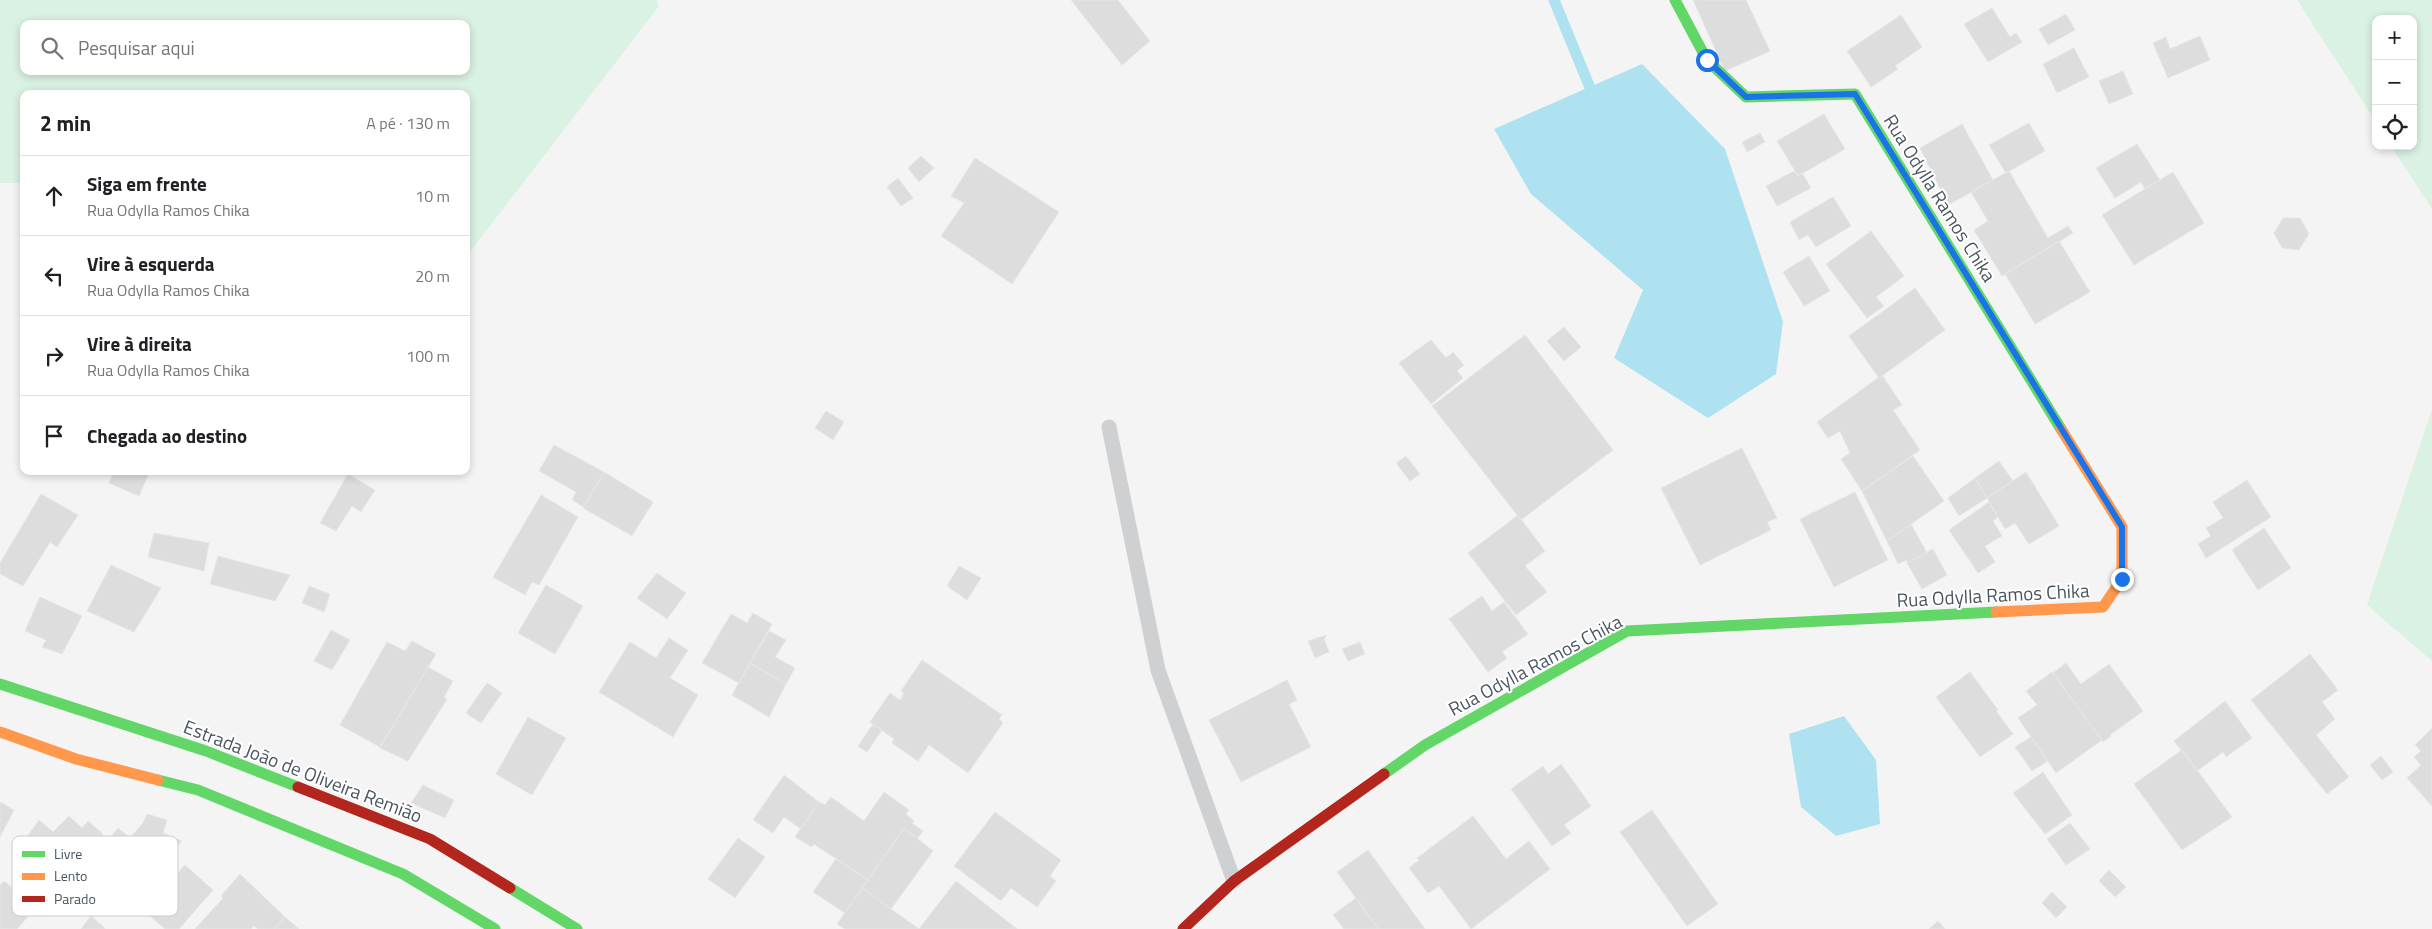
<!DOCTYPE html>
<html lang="pt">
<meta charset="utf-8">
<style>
:root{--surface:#fff;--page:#f6f6f6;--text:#202124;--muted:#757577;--line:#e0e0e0}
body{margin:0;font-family:"Titillium Web",sans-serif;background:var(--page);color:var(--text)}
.controls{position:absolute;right:15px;top:15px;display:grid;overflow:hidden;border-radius:10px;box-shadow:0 2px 8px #0003}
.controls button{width:45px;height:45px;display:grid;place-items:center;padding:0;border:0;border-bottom:1px solid var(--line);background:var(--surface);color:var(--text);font:25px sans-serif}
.stop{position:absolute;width:15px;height:15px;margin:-11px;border:4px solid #1a73e8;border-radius:50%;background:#fff}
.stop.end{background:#1a73e8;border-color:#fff;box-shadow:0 1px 5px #0008}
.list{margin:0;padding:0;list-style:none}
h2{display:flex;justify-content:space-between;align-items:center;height:65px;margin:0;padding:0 20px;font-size:21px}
h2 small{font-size:16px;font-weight:400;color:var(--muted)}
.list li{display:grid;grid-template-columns:32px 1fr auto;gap:15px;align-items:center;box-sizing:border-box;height:80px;padding:0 20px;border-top:1px solid var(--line)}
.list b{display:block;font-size:19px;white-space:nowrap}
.list p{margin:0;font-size:16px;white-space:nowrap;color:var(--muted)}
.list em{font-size:16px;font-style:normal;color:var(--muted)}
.icon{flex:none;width:28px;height:28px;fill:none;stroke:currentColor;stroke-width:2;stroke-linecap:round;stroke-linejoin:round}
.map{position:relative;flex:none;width:2432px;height:929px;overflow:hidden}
.search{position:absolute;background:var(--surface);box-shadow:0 2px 8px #0003;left:20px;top:20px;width:450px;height:55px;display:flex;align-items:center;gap:12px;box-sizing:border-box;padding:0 18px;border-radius:10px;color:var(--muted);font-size:19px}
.panel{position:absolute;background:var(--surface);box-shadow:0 2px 8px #0003;left:20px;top:90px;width:450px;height:385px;border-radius:10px}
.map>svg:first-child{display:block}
.green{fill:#d9f2e3;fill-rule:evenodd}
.water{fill:#aee2f0}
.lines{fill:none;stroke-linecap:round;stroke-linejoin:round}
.stream{stroke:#aee2f0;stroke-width:11}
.building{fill:#ddddde;stroke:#e5e6e7}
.lane{stroke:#ced0d2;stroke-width:15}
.fast{stroke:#63d668;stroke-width:11}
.slow{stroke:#ff974d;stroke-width:11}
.jam{stroke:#b3261e;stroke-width:11}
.route{stroke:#1a73e8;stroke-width:6}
.labels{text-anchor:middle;stroke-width:4;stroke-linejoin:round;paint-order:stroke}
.street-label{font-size:19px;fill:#4a5661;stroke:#fff}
.key{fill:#fff;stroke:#c9ccd0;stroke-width:1}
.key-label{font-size:14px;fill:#4a5661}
</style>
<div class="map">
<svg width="2432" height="929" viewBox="0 0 2432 929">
<rect width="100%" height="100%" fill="#f4f4f4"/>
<path class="green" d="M0,0H657L659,6L466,257V94H24V183H0ZM24,24H466V71H24Z
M2297,0H2432V209L2391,146H2413V19H2376V122Z
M2432,409V661L2367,605Z"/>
<path class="water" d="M1642,64L1725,149L1783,322L1776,374L1708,418L1614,358L1643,290L1531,194L1494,129Z
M1844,716L1876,760L1880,824L1836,836L1801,807L1789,734Z"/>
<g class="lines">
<path class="stream" d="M1554,0L1595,100"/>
</g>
<path class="building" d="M1071,0H1118L1150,41L1122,65Z
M1693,0H1746L1770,51L1725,71Z
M1992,8L2010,37L2016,33L2022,42L1988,62L1964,24Z
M2066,14L2075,30L2048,45L2039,29Z
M1901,15L1922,47L1895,66L1898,69L1871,87L1847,51Z
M2200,36L2210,60L2168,78L2153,43L2166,37L2170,49Z
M2074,48L2089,77L2057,93L2043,64Z
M2123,71L2133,94L2109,104L2099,81Z
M1824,114L1845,149L1798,176L1777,141Z
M2029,123L2045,151L2006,173L1989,145Z
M1962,124L1993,180L1948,205L1920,148Z
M1760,133L1765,142L1747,152L1742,142Z
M2137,144L2160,180L2145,189L2141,182L2115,198L2096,168Z
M921,156L934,168L919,182L908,168Z
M975,158L1059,212L1012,284L941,236L964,203L951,196Z
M1794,171L1798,176L1802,173L1811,188L1777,206L1766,186Z
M2009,171L2048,238L2068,226L2073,233L2002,276L1974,230L1988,221L1971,192Z
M2173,172L2204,223L2134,265L2102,215Z
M898,178L913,198L901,206L887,187Z
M1833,197L1851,226L1816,247L1808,235L1799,240L1790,222Z
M2283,218H2300L2309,234L2299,250L2282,248L2274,233Z
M1871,231L1904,276L1876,297L1884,306L1867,318L1826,264Z
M2059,241L2090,292L2035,324L2005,274Z
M1809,256L1830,291L1804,306L1783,272Z
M1915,288L1945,330L1879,378L1849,336Z
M1564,327L1581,347L1564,361L1547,341Z
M1525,335L1613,450L1521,520L1432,406Z
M1431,340L1446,358L1453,352L1464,365L1457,371L1463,378L1431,404L1399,363Z
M1882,375L1902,405L1893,410L1920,450L1862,491L1841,459L1850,453L1840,431L1828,438L1817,422Z
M826,411L844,422L833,440L815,428Z
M554,445L604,472L584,507L572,500L576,492L539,471Z
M1742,448L1777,518L1767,522L1771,530L1700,565L1661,488Z
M1406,456L1420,474L1410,481L1396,463Z
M1913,456L1944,501L1887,541L1862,491Z
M1999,461L2013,481L1987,498L1975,478Z
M114,471H150L139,496L109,483Z
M604,472L653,502L632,536L583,508Z
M2026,472L2059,526L2029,544L2015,523L2005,529L1987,498Z
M348,474L375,490L361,512L352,506L336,531L320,523Z
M1975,478L1987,498L1959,516L1948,498Z
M2247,480L2271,517L2206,558L2198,544L2211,536L2206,528L2223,518L2213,502Z
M1855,492L1888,560L1834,587L1800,519Z
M41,494L78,515L57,547L50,542L23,586L0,574V563Z
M541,495L578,517L539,585L532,582L525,595L493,577Z
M1989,502L1998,517L1993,521L2002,536L1985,546L1995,562L1978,573L1949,530Z
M1518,515L1545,551L1525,566L1547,592L1516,615L1468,553Z
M1911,524L1927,553L1908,563L1906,560L1898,564L1887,541Z
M2264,528L2291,568L2258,590L2232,550Z
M154,533L209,543L204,571L148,557Z
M1933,549L1947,575L1922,589L1907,563Z
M218,556L290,575L275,601L210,584Z
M111,565L161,588L134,632L87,611Z
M959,566L981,578L967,600L947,586Z
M657,573L686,593L667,619L637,598Z
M546,585L583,606L555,654L518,633Z
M309,586L330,594L324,612L302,603Z
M1482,596L1492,611L1504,602L1528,634L1502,652L1507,658L1488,672L1449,619Z
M40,597L82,616L62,654L42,647L46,640L25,631Z
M753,613L772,624L739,683L702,663L731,614L747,623Z
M331,630L350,640L332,670L314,661Z
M769,631L786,640L775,657L795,668L786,684L750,663Z
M1327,635L1324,639L1329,652L1315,658L1308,641Z
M669,638L688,650L670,678L698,695L673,737L599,692L630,642L656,658Z
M412,641L436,654L380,747L340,725L387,642L405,651Z
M1360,642L1365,654L1348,661L1342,649Z
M2310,654L2338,690L2322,702L2335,719L2316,735L2349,777L2327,794L2251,700Z
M922,660L1002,715L999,719L1003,723L968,773L929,745L918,761L892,743L894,739L870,722L890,693L900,700L904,693L901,691Z
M750,663L786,684L769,717L732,695Z
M2066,663L2081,684L2109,664L2143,711L2110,735L2111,736L2103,742L2053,673Z
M428,667L453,681L444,697L447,699L408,761L380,748Z
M1970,672L1998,710L1996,711L2013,734L1980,757L1936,697Z
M2052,672L2102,740L2056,773L2018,718L2037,705L2026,691Z
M1287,680L1297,700L1289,704L1311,747L1241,782L1209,720Z
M487,683L502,693L481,723L466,713Z
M2225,701L2252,738L2226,757L2223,752L2197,771L2174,741Z
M528,717L566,738L532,795L496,774Z
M873,724L882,730L867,752L858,746Z
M2432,728V806L2407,778L2421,765L2414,757L2421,751L2415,745Z
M2031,737L2048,761L2032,771L2015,747Z
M2182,750L2232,817L2182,850L2134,784Z
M2381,756L2393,772L2382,780L2370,765Z
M1561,764L1591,806L1564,825L1571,833L1552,846L1511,789L1543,766L1548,774Z
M2043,772L2072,815L2045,834L2013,793Z
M784,775L819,802L801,829L784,817L773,833L753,820Z
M423,785L454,800L445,818L411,803Z
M884,792L909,810L906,814L914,821L912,823L923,831L917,839L904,828L868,880L814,844L812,847L795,837L819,802L825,805L831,797L864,821Z
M0,802L14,810L0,837Z
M1652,810L1718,904L1687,926L1620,832Z
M995,812L1061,860L1050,876L1056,881L1037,907L1011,888L1001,901L954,866Z
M147,814L167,820L163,833L182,841L122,908L118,905L117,908L105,899L107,897L80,876L118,828L130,838L143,823Z
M69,816L82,828L88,821L103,834L61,880L56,876L67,863L60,856L49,867L23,842L39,820L53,832Z
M1473,816L1506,859L1529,841L1550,869L1471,929L1439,886L1428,893L1409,868L1419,860L1417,858Z
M2070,823L2090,849L2066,865L2047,839Z
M904,828L933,851L891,909L862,888Z
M738,838L765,857L735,898L708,879Z
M1368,850L1425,929H1378L1337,872Z
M836,859L868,880L845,913L813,892Z
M185,865L213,890L179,929H165L150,916L170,892L165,887Z
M2109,870L2126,887L2115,897L2099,881Z
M240,874L285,917L274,929H258L254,926L251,929H195L223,898L221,896Z
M4,881L30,902L27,906L33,911L17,929H0V885Z
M956,881L1017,929H919Z
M862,888L891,909L919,929H845L837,924Z
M2052,892L2067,907L2056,918L2042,903Z
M1356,898L1378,929H1344L1333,915Z
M91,916L105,928L104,929H81Z
M285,917L299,929H274Z
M1938,921L1945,929H1929Z"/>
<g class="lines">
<path class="lane" d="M1109,427L1158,670L1234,881"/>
<path class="fast" d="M1675,0L1707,60L1746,97L1855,94L2061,429
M0,684L206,751L298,787
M1384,774L1425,745L1627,631L1996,612
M158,780L198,790L403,874L495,929
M510,888L577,929"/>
<path class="slow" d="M1996,612L2103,607L2122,579V527L2061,429
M0,732L76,759L158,780"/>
<path class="jam" d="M298,787L430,839L510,888
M1183,929L1234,881L1384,774"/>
</g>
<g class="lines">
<path class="route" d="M1707,60L1746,97L1855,94L2122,527V579"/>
</g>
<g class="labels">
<g class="street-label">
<text transform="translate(1940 198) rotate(58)" y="7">Rua Odylla Ramos Chika</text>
<text transform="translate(1993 595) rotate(-3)" y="7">Rua Odylla Ramos Chika</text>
<text transform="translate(1535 665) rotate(-28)" y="7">Rua Odylla Ramos Chika</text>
<text transform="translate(303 771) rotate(21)" y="7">Estrada João de Oliveira Remião</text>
</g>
</g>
<rect x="12" y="836" width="166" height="80" rx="8" class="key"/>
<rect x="22" y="851" width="23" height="6" fill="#63d668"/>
<rect x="22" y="873" width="23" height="7" fill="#ff974d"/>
<rect x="22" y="896" width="23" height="6" fill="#b3261e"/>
<g class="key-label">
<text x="54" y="859">Livre</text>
<text x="54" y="881">Lento</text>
<text x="54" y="904">Parado</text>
</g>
</svg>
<div class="controls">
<button>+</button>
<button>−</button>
<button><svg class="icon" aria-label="locate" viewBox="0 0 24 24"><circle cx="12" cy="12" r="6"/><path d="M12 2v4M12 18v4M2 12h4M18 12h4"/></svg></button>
</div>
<div class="stop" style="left:1707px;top:60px"></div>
<div class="stop end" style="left:2122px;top:579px"></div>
<div class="search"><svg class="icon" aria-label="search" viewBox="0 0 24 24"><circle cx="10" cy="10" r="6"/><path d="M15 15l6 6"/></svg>Pesquisar aqui</div>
<section class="panel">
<h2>2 min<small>A pé · 130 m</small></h2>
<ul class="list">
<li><svg class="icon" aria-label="ahead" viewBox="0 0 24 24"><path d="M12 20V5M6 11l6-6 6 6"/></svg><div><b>Siga em frente</b><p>Rua Odylla Ramos Chika</p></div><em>10 m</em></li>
<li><svg class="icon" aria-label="left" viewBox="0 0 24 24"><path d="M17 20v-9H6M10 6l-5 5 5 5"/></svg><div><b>Vire à esquerda</b><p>Rua Odylla Ramos Chika</p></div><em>20 m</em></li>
<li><svg class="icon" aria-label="right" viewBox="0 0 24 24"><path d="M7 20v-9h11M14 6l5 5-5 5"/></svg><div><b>Vire à direita</b><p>Rua Odylla Ramos Chika</p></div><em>100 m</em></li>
<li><svg class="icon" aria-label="arrive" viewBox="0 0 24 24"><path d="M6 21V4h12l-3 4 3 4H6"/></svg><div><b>Chegada ao destino</b></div></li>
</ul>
</section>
</div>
